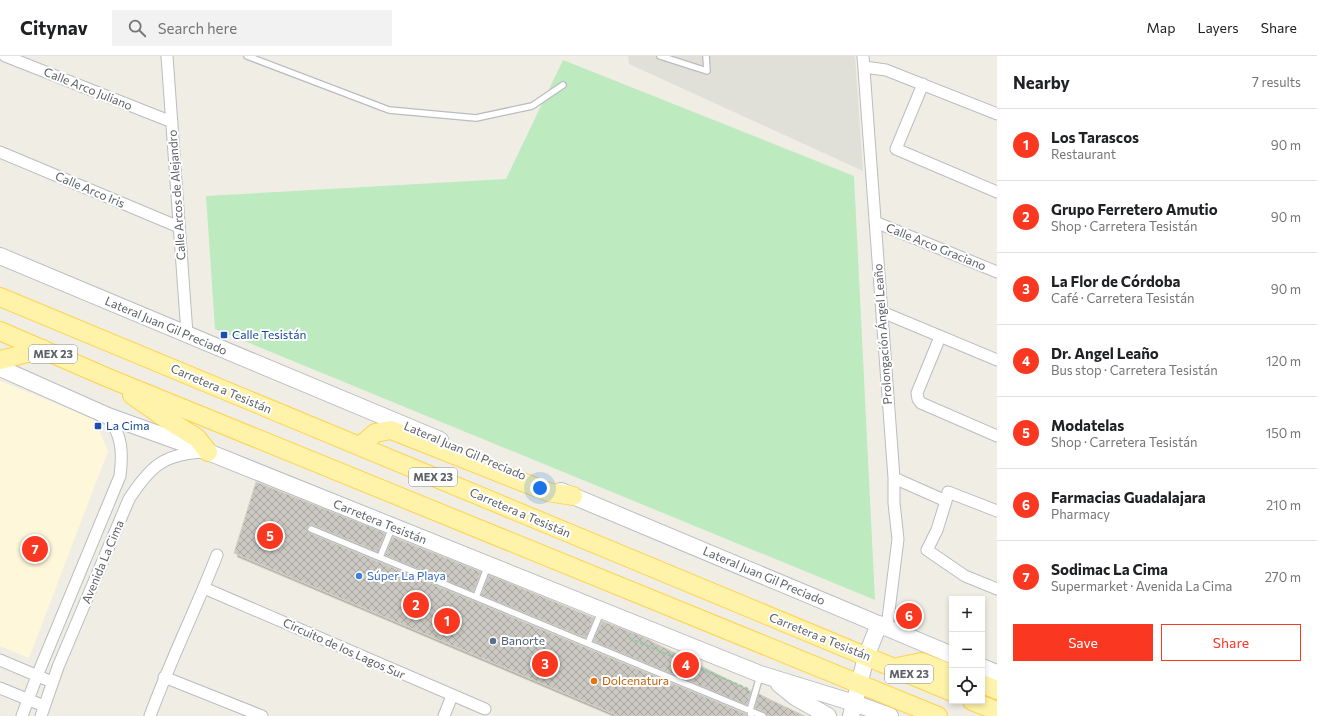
<!DOCTYPE html>
<meta charset="utf-8">
<style>
:root{--surface:#fff;--page:#f2f2f2;--text:#202124;--muted:#757577;--line:#e0e0e0;--accent:#fa3720}
body{margin:0;font-family:Commissioner,sans-serif;background:var(--page);color:var(--text)}
.controls{position:absolute;right:12px;bottom:12px;display:grid;overflow:hidden;border-radius:0px;box-shadow:0 2px 6px #0003}
.controls button{width:36px;height:36px;display:grid;place-items:center;padding:0;border:0;border-bottom:1px solid var(--line);background:var(--surface);color:var(--text);font:20px sans-serif}
.you{position:absolute;left:540px;top:432px;width:14px;height:14px;margin:-10px;border:3px solid #fff;border-radius:50%;background:#1a73e8;box-shadow:0 0 0 6px #1a73e833}
.badge{display:grid;place-items:center;width:26px;height:26px;border-radius:50%;background:var(--accent);color:#fff;font-size:13px;font-weight:700}
.pin{position:absolute;translate:-50% -50%;border:2px solid #fff;box-shadow:0 1px 4px #0006}
.list{margin:0;padding:0;list-style:none}
h2{display:flex;justify-content:space-between;align-items:center;height:52px;margin:0;padding:0 16px;font-size:17px}
h2 small{font-size:13px;font-weight:400;color:var(--muted)}
.list li{display:grid;grid-template-columns:26px 1fr auto;gap:12px;align-items:center;box-sizing:border-box;height:72px;padding:0 16px;border-top:1px solid var(--line)}
.list b{display:block;font-size:15px;white-space:nowrap}
.list p{margin:0;font-size:13px;white-space:nowrap;color:var(--muted)}
.list em{font-size:13px;font-style:normal;color:var(--muted)}
.actions{display:flex;gap:8px;padding:12px 16px}
.actions a{flex:1;padding:9px 0;border:1px solid var(--accent);border-radius:0px;text-align:center;font-size:14px;color:var(--accent)}
.actions .main{background:var(--accent);color:#fff}
.icon{flex:none;width:22px;height:22px;fill:none;stroke:currentColor;stroke-width:2;stroke-linecap:round;stroke-linejoin:round}
.map{position:relative;flex:none;width:997px;height:660px;overflow:hidden}
header{display:flex;align-items:center;gap:24px;box-sizing:border-box;height:56px;padding:0 20px;background:var(--surface);border-bottom:1px solid var(--line)}
header strong{font-size:19px}
nav{display:flex;gap:22px;margin-inline-start:auto;font-size:14px}
.search{width:280px;height:36px;background:var(--page);display:flex;align-items:center;gap:10px;box-sizing:border-box;padding:0 14px;border-radius:0px;color:var(--muted);font-size:15px}
main{display:flex}
aside{flex:1;background:var(--surface)}
.map>svg:first-child{display:block}
.commercial{fill:#fff7da}
.industrial{fill:#e0dfd8}
.grass{fill:#beeabf}
.building{fill:url(#building-cross-hatch);stroke:#d5d0c1;filter:url(#shadow)}
.lines{fill:none;stroke-linecap:round;stroke-linejoin:round}
.lane-casing{stroke:#b9bcc1;stroke-width:8}
.street-casing{stroke:#b9bcc1;stroke-width:13}
.secondary-casing{stroke:#b9bdc3;stroke-width:18}
.primary-casing{stroke:#ffd24e;stroke-width:20}
.path{stroke:#95c9a5;stroke-width:2;stroke-dasharray:4 2;stroke-linecap:butt}
.lane{stroke:#fff;stroke-width:5.5}
.street{stroke:#fff;stroke-width:11}
.secondary{stroke:#fff;stroke-width:16}
.primary{stroke:#fff3aa;stroke-width:18}
.transit-dot{fill:#1a4fb4;stroke:#fff;stroke-width:1.5}
.shop-dot{fill:#3f7fe0;stroke:#fff;stroke-width:1.5}
.service-dot{fill:#5c6f8a;stroke:#fff;stroke-width:1.5}
.food-dot{fill:#e8710a;stroke:#fff;stroke-width:1.5}
.labels{text-anchor:middle;stroke-width:4;stroke-linejoin:round;paint-order:stroke}
.shield{fill:#fff;stroke:#8d9094;stroke-width:1}
.shield-label{font-size:11px;font-weight:bold;fill:#5c6066}
.street-label{font-size:12px;fill:#5c6066;stroke:#fff}
.transit-label{font-size:12px;fill:#164399;stroke:#fff;text-anchor:start}
.shop-label{font-size:12px;fill:#366cbe;stroke:#fff;text-anchor:start}
.service-label{font-size:12px;fill:#4e5e75;stroke:#fff;text-anchor:start}
.food-label{font-size:12px;fill:#c56008;stroke:#fff;text-anchor:start}
</style>
<header>
<strong>Citynav</strong>
<div class="search"><svg class="icon" aria-label="search" viewBox="0 0 24 24"><circle cx="10" cy="10" r="6"/><path d="M15 15l6 6"/></svg>Search here</div>
<nav><a>Map</a><a>Layers</a><a>Share</a></nav>
</header>
<main>
<div class="map">
<svg width="997" height="660" viewBox="0 0 997 660">
<defs>
<pattern id="building-cross-hatch" width="8" height="8" patternUnits="userSpaceOnUse"><rect width="8" height="8" fill="#cbc8c1"/><path d="M0 0l8 8M0 8l8-8" fill="none" stroke="#a8a6a1"/></pattern>
<filter id="shadow"><feDropShadow dx="3.5" dy="3.5" stdDeviation="0" flood-color="#0004"/></filter>
</defs>
<rect width="100%" height="100%" fill="#f0eee4"/>
<path class="commercial" d="M0,325L94,363L108,395L29,602L0,590Z"/>
<path class="industrial" d="M628,0H855L863,115L629,8Z"/>
<path class="grass" d="M563,4L854,120L875,544L215,273L206,140L506,123Z"/>
<path class="building" d="M256,426L385,477L378,496L313,469H309L307,472V475L309,477L746,658L747,660H615L614,658L234,497Z
M393,481L481,516L473,536L385,499Z
M489,519L594,562L586,582L481,539Z
M602,565L641,580L751,635L747,649L593,585Z
M759,638L775,646L805,660H767L765,656L755,652Z"/>
<g class="lines">
<defs>
<path id="lane" d="M247,0L389,54L476,62L532,50L563,29
M660,0L707,15L706,0
M311,473L763,660
M380,501L392,472
M476,541L488,509
M588,587L601,556
M751,660L750,654L760,620"/>
<path id="street" d="M5,0L172,66
M167,0L187,278
M863,0L894,422V447L898,483L887,571
M864,11L886,14L997,58
M923,28L896,93L997,136
M0,96L179,171
M875,166L997,216
M882,256L997,304
M940,281L917,337L918,343L921,347L997,380
M894,422L946,445L948,436L997,455
M946,445L937,474L927,494L965,520L997,533
M204,532L485,653
M0,604L52,626
M164,621L262,660
M0,632L44,650
M22,660L37,620L120,420C123,396 122,380 108,360
M41,660L58,611L129,443C150,411 163,398 203,396
M150,660C170,605 196,553 217,499
M444,660L452,640"/>
<path id="secondary" d="M0,200L440,384
M0,312L108,360L208,396L760,618L854,647L890,660
M561,435L952,599
M982,611L997,617
M779,628L795,641L828,660
M851,660L866,601L879,568"/>
<path id="primary" d="M0,241L952,636
M0,275L106,321L938,660
M0,304L43,293
M132,339L165,362L197,382L208,396
M360,390L375,377L391,374L548,436L573,440
M893,612L921,606L952,618
M982,628L997,634
M972,645L997,655"/>
</defs>
<use href="#lane" class="lane-casing"/>
<use href="#street" class="street-casing"/>
<use href="#secondary" class="secondary-casing"/>
<use href="#primary" class="primary-casing"/>
<path class="path" d="M629,582L748,633"/>
<use href="#lane" class="lane"/>
<use href="#street" class="street"/>
<use href="#secondary" class="secondary"/>
<use href="#primary" class="primary"/>
</g>
<g class="transit-dot">
<rect x="220" y="275" width="8" height="8" rx="2"/>
<rect x="94" y="366" width="8" height="8" rx="2"/>
</g>
<circle class="shop-dot" cx="359" cy="520" r="4"/>
<circle class="service-dot" cx="493" cy="585" r="4"/>
<circle class="food-dot" cx="594" cy="625" r="4"/>
<g class="labels">
<g class="shield">
<rect x="29" y="289" width="48" height="18" rx="3"/>
<rect x="409" y="412" width="48" height="18" rx="3"/>
<rect x="885" y="609" width="48" height="18" rx="3"/>
</g>
<g class="shield-label">
<text x="53" y="302">MEX 23</text>
<text x="433" y="425">MEX 23</text>
<text x="909" y="622">MEX 23</text>
</g>
<g class="street-label">
<text transform="translate(88 33) rotate(22)" y="4">Calle Arco Juliano</text>
<text transform="translate(90 134) rotate(23)" y="4">Calle Arco Iris</text>
<text transform="translate(177 139) rotate(-94)" y="4">Calle Arcos de Alejandro</text>
<text transform="translate(936 191) rotate(22)" y="4">Calle Arco Graciano</text>
<text transform="translate(166 270) rotate(23)" y="4">Lateral Juan Gil Preciado</text>
<text transform="translate(883 278) rotate(-94)" y="4">Prolongación Ángel Leaño</text>
<text transform="translate(221 333) rotate(23)" y="4">Carretera a Tesistán</text>
<text transform="translate(465 395) rotate(23)" y="4">Lateral Juan Gil Preciado</text>
<text transform="translate(520 457) rotate(23)" y="4">Carretera a Tesistán</text>
<text transform="translate(380 466) rotate(22)" y="4">Carretera Tesistán</text>
<text transform="translate(103 506) rotate(-67)" y="4">Avenida La Cima</text>
<text transform="translate(764 520) rotate(23)" y="4">Lateral Juan Gil Preciado</text>
<text transform="translate(820 581) rotate(22)" y="4">Carretera a Tesistán</text>
<text transform="translate(344 593) rotate(24)" y="4">Circuito de los Lagos Sur</text>
</g>
<g class="transit-label">
<text x="232" y="283">Calle Tesistán</text>
<text x="106" y="374">La Cima</text>
</g>
<g class="shop-label">
<text x="367" y="524">Súper La Playa</text>
</g>
<g class="service-label">
<text x="501" y="589">Banorte</text>
</g>
<g class="food-label">
<text x="602" y="629">Dolcenatura</text>
</g>
</g>
</svg>
<div class="controls">
<button>+</button>
<button>−</button>
<button><svg class="icon" aria-label="locate" viewBox="0 0 24 24"><circle cx="12" cy="12" r="6"/><path d="M12 2v4M12 18v4M2 12h4M18 12h4"/></svg></button>
</div>
<div class="you"></div>
<div class="pin badge" style="left:447px;top:565px">1</div>
<div class="pin badge" style="left:416px;top:549px">2</div>
<div class="pin badge" style="left:545px;top:608px">3</div>
<div class="pin badge" style="left:686px;top:609px">4</div>
<div class="pin badge" style="left:270px;top:480px">5</div>
<div class="pin badge" style="left:909px;top:560px">6</div>
<div class="pin badge" style="left:35px;top:493px">7</div>
</div>
<aside>
<h2>Nearby<small>7 results</small></h2>
<ul class="list">
<li><span class="badge">1</span><div><b>Los Tarascos</b><p>Restaurant</p></div><em>90 m</em></li>
<li><span class="badge">2</span><div><b>Grupo Ferretero Amutio</b><p>Shop · Carretera Tesistán</p></div><em>90 m</em></li>
<li><span class="badge">3</span><div><b>La Flor de Córdoba</b><p>Café · Carretera Tesistán</p></div><em>90 m</em></li>
<li><span class="badge">4</span><div><b>Dr. Angel Leaño</b><p>Bus stop · Carretera Tesistán</p></div><em>120 m</em></li>
<li><span class="badge">5</span><div><b>Modatelas</b><p>Shop · Carretera Tesistán</p></div><em>150 m</em></li>
<li><span class="badge">6</span><div><b>Farmacias Guadalajara</b><p>Pharmacy</p></div><em>210 m</em></li>
<li><span class="badge">7</span><div><b>Sodimac La Cima</b><p>Supermarket · Avenida La Cima</p></div><em>270 m</em></li>
</ul>
<div class="actions"><a class="main">Save</a><a>Share</a></div>
</aside>
</main>
